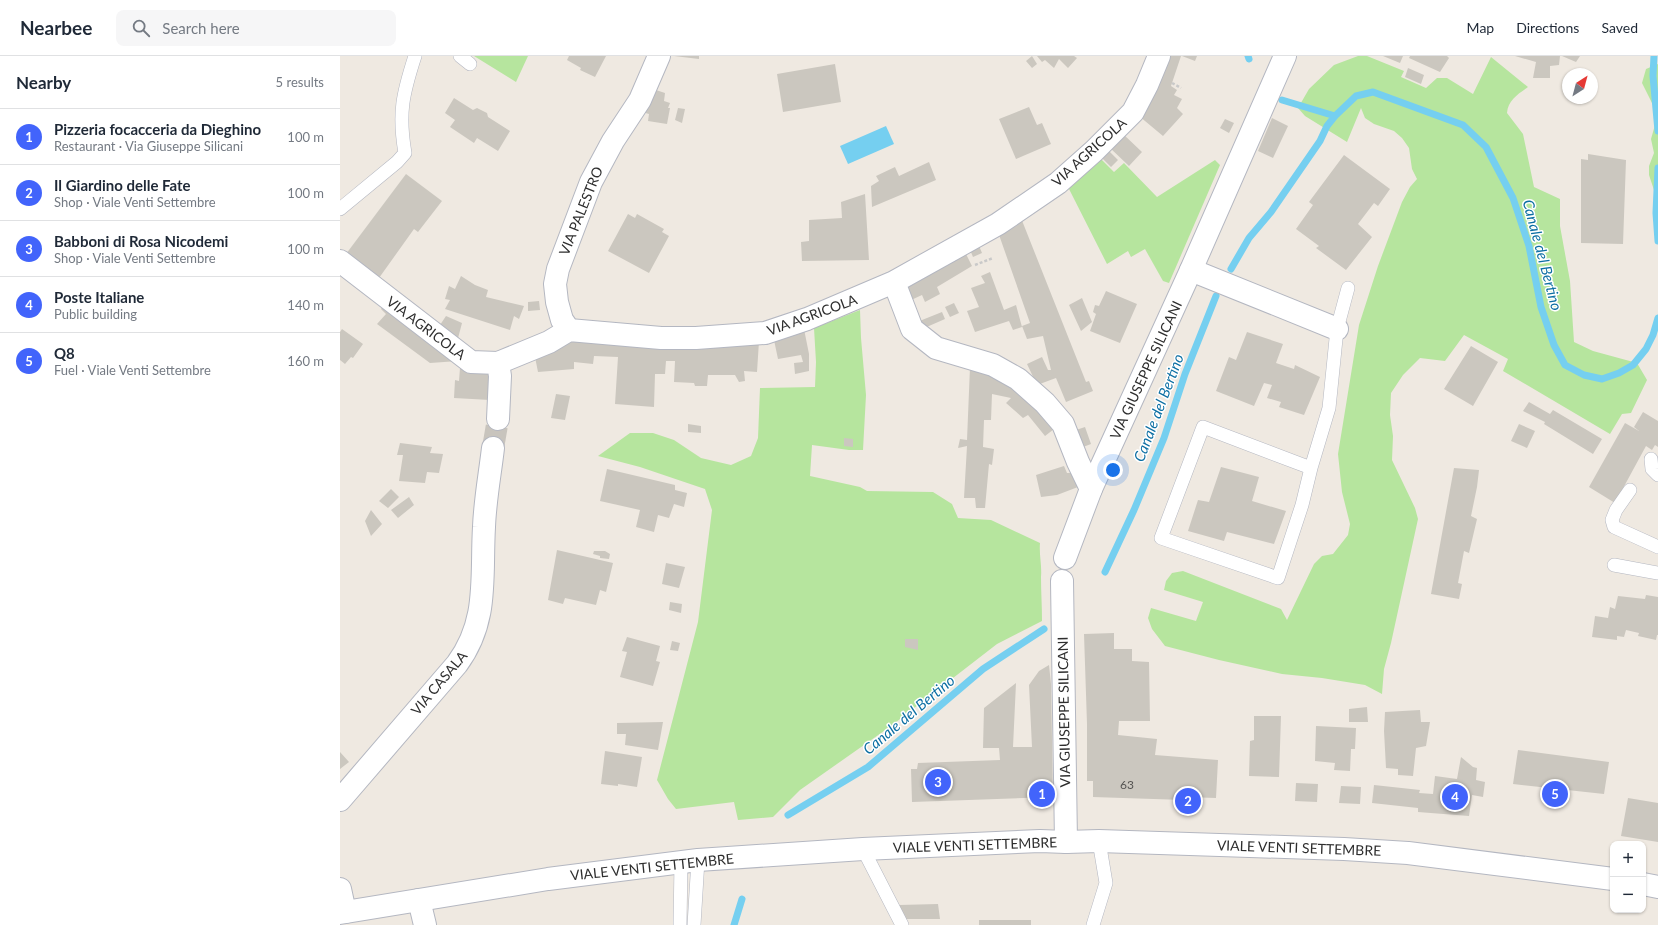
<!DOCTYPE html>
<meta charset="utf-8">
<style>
:root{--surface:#fff;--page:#f6f6f7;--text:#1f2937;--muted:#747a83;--line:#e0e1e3;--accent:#4264fb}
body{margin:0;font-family:Lato,sans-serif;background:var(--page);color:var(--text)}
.controls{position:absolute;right:12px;bottom:12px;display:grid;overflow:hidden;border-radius:8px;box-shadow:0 1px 3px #0004}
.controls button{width:36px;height:36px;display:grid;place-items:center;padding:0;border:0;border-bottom:1px solid var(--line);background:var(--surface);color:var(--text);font:20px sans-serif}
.compass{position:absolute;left:1222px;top:12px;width:36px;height:36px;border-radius:50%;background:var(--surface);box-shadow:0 1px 3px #0004;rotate:36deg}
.you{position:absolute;left:773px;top:414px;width:14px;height:14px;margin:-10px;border:3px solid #fff;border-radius:50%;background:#1a73e8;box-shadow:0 0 0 6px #1a73e833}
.badge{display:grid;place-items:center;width:26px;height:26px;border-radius:50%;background:var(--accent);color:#fff;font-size:13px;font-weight:700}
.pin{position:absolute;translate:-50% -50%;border:2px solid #fff;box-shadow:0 1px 4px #0006}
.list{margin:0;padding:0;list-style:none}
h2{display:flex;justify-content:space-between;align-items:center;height:52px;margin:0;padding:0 16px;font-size:17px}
h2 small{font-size:13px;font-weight:400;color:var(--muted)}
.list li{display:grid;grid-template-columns:26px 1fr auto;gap:12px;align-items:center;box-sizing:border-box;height:56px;padding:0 16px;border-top:1px solid var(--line)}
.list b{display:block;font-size:15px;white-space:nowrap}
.list p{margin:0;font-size:13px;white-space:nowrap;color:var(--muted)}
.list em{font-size:13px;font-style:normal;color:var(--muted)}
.icon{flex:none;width:22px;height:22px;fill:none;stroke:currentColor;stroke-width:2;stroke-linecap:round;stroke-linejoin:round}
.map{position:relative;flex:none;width:1318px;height:869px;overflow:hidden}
header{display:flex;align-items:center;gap:24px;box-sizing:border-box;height:56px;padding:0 20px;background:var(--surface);border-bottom:1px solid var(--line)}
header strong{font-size:19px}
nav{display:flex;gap:22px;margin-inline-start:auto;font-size:14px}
.search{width:280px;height:36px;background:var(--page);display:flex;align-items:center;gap:10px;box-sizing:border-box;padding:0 14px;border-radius:8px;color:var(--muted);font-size:15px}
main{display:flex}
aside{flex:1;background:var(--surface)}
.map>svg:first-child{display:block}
.green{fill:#b6e59e}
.water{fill:#75cff0}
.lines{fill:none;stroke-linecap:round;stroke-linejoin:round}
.stream{stroke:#75cff0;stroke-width:7}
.building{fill:#cbc7bf}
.minor-tunnel{stroke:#c8c4bd;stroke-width:22;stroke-dasharray:22 11;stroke-linecap:butt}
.service-casing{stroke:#b4b7c1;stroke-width:14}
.minor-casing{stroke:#b4b7c1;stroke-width:24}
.tertiary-casing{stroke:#b4b7c1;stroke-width:24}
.secondary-casing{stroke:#b4b7c1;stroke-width:24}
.path{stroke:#c9c9c9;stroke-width:2.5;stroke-dasharray:3 2;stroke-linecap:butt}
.service{stroke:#fff;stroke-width:13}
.minor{stroke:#fff;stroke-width:22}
.tertiary{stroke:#fff;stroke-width:22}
.secondary{stroke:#fff;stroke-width:22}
.labels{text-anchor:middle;stroke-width:3;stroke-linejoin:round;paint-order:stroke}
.number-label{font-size:12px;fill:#555452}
.street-label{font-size:14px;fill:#2e2e2e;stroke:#fff}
.water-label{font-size:15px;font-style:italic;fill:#0d6fa3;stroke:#fff}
</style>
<header>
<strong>Nearbee</strong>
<div class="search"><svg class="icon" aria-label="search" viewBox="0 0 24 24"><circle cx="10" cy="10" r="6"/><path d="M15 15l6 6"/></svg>Search here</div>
<nav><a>Map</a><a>Directions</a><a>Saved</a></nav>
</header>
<main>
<aside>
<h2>Nearby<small>5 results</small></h2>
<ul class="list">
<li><span class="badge">1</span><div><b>Pizzeria focacceria da Dieghino</b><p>Restaurant · Via Giuseppe Silicani</p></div><em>100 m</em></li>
<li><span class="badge">2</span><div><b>Il Giardino delle Fate</b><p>Shop · Viale Venti Settembre</p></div><em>100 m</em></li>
<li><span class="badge">3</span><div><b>Babboni di Rosa Nicodemi</b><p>Shop · Viale Venti Settembre</p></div><em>100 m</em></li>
<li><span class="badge">4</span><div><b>Poste Italiane</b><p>Public building</p></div><em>140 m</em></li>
<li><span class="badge">5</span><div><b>Q8</b><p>Fuel · Viale Venti Settembre</p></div><em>160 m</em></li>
</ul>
</aside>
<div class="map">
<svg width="1318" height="869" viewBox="0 0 1318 869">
<rect width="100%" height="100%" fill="#efe9e1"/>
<path class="green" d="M134,0H188L176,26Z
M1018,0H1027L1064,15L1061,21L1086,32L1097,22H1107L1133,38L1151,1L1188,31C1178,38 1168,44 1167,57L1183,78L1194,131L1220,143V170L1230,225L1234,286L1253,295L1297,307L1307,324L1291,357L1282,358L1270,378L1163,315L1168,303L1124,279L1105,305L1080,302L1063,319L1051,337L1050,359L1053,380L1052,404L1075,452L1078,463L1051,587L1044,613L1042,638L1025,629L982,622L942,618L879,604L825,590L812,573L808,562L811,552L856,565L863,546L824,534L826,525L832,517L843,515L941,553L947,564L974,508L982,500L993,498L1008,479L1010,468L1002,436L998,398L1019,269L1038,210L1062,146L1070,131L1077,123L1072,113L1069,92L1062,82L1054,75L1034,68L1025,62L1021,52L1007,86L965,60L958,52L969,33L994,9Z
M1318,8V146L1309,119V110L1314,97L1311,83L1315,69V53L1302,27L1306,13Z
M761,103L774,116L784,107L817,141L875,104L880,109L829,227L823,225L805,193L791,201L788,195L767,208L728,131Z
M520,254L521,282L526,339L523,394H509L472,389L470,420L520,431L527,435L593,436L612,448L618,462L651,464L700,487C699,499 702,509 701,521C701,536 702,550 702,565L657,588L551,670L460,734L433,761L398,764L394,746L336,753L328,743L317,724L358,566L372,454L365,433L300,411L258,400L290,377H313L334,384L361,402L391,409L411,400L418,382L420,332L475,331L476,306L474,272Z"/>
<path class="water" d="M546,70L554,88L508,108L500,90Z"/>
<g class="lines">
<path class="stream" d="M908,0L909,3
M1314,0L1313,20L1318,75
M942,44L995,60
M1318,112L1316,157L1318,185
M891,213L909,182L931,156L980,85L987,70L995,60L1016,40L1033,36L1123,69L1146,91L1173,142L1189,190L1201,251L1214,289L1225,309L1244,319L1262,323L1279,317L1293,309L1306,293L1313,279L1318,262
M765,516L794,454L824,382L845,318L876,240
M448,759L528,711L643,613L704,573
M394,869L402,843"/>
</g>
<path class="building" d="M229,0H266L255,21L240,14L241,12L227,4Z
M334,0H359V3Z
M692,0L697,8L692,12L686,5Z
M697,0H734L737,2L728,12L719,3L714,12L705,4L702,6Z
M825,0H841L831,30L837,34L834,39L842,43L837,52L843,58L823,80L799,60L811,45L809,44Z
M842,0H857L855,5Z
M1043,0H1063L1060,7Z
M1070,0H1107L1109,2L1100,16L1069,2Z
M1175,0H1220L1219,9L1210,10V22H1193L1196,6Z
M1222,0H1240L1236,6Z
M495,8L501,46L443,56L437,18Z
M1068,12L1084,19L1081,28L1065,21Z
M310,32L325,37L324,45L330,47L328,52H330L327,68L308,65L309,58L302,56Z
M114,42L133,54L137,52L147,57L148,61L170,75L158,95L137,82L134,87L110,71L115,64L105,57Z
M689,51L697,69L702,67L711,88L676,103L659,63Z
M338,52L345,53L342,67L335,64Z
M932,62L948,70L933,102L918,95Z
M885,63L894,67L889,77L880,72Z
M782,77L802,96L789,110L769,91Z
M768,94L778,104L771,111L761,101Z
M1248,98L1286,104L1283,188L1241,187V103L1248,104Z
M1004,99L1050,133L1038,150L1034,147L1018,168L1032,181L1006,214L976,192L979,190L956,173L973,149L969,146Z
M589,106L596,124L532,151L531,130L539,125L536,120L555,111L559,120Z
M66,118L102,145L78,176L74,173L39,222L6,198Z
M525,138L529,204L462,205L461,186L469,185V164L502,162L501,146Z
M288,158L295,162L297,158L324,173L322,176L329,180L309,217L268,195Z
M681,162L746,326L749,325L753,335L726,346L716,322L697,329L687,308L702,301L708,314H711L703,280L687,283L682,270L690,267L658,176Z
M637,185L642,197L633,201L628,189Z
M624,194L632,210L597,231L600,238L585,246L582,239L569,245L565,227Z
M650,216L664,254L676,249L682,271L673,274L669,265L635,276L627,255L639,251L631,232L645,227L641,220Z
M121,220L135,229L148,234L146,241L184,250L179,263L174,260L170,274L105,253L110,244L105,243L109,230L115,233Z
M766,235L797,248L780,287L750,275L756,258L753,256L755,249L759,250Z
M742,242L752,266L741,275L729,249Z
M199,245L200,254L188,255V246Z
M614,247L619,257L610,261L605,251Z
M44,248L118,305L90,307L37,268L46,258L41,253Z
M602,256L605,263L582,273L577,266Z
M106,260L122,267L117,286L98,272Z
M2,273L23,288L13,302L11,301L5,308L0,304V276Z
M464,273L469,298V315L455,318L454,307L463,306L461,299L438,303L434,284Z
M907,276L943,288L936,307L954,313L955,309L980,321L964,359L939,351L941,346L927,342L932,329L924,327L914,350L876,335L889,301L896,304Z
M234,283L419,285L417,316L404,315L405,325L399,326L395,319H368L367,330H355L354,327L334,326L335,305H326L325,318H315L314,351L275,348L278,301L254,300L253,308L234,306V313L198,316L194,296Z
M1131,290L1158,306L1133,350L1104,333Z
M630,311L658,316L718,370L705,380L688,359L683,362L666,347L671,342L652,338L651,364H644L643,391L654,393L652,409L649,408L645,452H636L635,442H624L627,390L618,392L620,383L627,384Z
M120,312L151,314L150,344L114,342L115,324L119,325Z
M216,338L230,340L225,364L211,362Z
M1189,346L1210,358L1213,354L1262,383L1253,398L1204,368L1205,366L1183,355Z
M1303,356L1318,365V391L1315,389L1312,394L1306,390L1275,447L1249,431L1285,367L1299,375L1294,371Z
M348,368L361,370V377L348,376Z
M1179,368L1195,375L1187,392L1171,385Z
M745,371L751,388L743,391L736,374Z
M504,382L513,383V391L504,390Z
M60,387L92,391L90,397L103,398L99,417L87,416L85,427L59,425L63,399H57Z
M724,410L727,417H734L738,431L717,439L701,441L696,419Z
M881,411L919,421L912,445L946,455L934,488L887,476L884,485L848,475L858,444L869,446Z
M1114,412L1139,414L1137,431L1131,460L1137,463L1129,497L1124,495L1118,527L1122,528L1119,543L1091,538Z
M267,413L335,429V434L347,437L344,451L334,448L329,462L318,459L314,476L296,471L300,454L260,445Z
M51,433L59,441L48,452L39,445Z
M69,441L74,449L58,462L51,454Z
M31,454L42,468L31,480L25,465Z
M217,494L273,507L266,536L260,534L256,549L225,542L223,548L208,544Z
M254,495H265L270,498L269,503L260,502V500L253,498Z
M326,507L345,511L339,532L322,528Z
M1306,539L1318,541V579H1317L1316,584L1298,580L1299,577L1286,574L1284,581L1277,580V584L1252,581L1255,560L1268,562L1270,551L1275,553L1278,540L1305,543Z
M330,546L342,548L341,557L329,554Z
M774,577V593H792V605L809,606L810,665H779L778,679L817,683L815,699L878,704L876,742L846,741L844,744L753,741V725H747V668L744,578Z
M287,581L320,590L316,605L320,606L313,630L280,621L287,596L282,595Z
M565,583H578V594L565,591Z
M332,585L340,587L338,595L330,594Z
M709,609L711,628L713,741L572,746L571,713H577L578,707L660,704L659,692H643L644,652L676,627L673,691H692L689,629L699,615Z
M1027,651L1028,666H1009V653Z
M1080,654L1081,666H1090L1086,690L1076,692L1073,720L1058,719V713L1046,712L1044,675L1045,656Z
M914,660H941L939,721L909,720L910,685L914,684Z
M323,666L318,694L285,689L286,678H277V667Z
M976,670L1016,672L1015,693H1011L1010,715L994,714L995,707L975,705Z
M1178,694L1269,706L1264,738L1173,728Z
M265,695L302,701L297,731L278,728V730L261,728Z
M0,696L9,706L0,713Z
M1121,701L1133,711L1137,712L1136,724L1145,726L1143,741L1132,739L1129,760L1078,756V752L1032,747L1034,729L1080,734L1079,737L1093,738L1095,720L1117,723Z
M956,727L978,728L977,746L955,745Z
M1001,730L1021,731L1020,748L999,747Z
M1288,742L1318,747V786L1281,780Z
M598,848L600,863H564L559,849Z
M639,864H691V869H639Z"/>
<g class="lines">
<path class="minor-tunnel" d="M153,392L158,363"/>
<defs>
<path id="service" d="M120,0L130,8
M0,153L57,106L65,97C58,57 63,37 75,0
M1311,403L1312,413L1318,419
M971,412L962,449L938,522L821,482L863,371L971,412L989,352L997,273L1008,232
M1290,434L1276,454L1272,464L1274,471L1318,491
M1274,509L1318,517
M523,793L562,869
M340,869L341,807
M354,869L358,804
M753,869L766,827L759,785"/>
<path id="minor" d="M0,205L131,306L158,307L209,286L229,274L321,282H356L425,277L467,263L554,226L658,168L718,127L754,95L793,56L807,29L819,0
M851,214L997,273
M554,226L572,273L596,292L653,309L678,323L705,347L723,368L738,406L751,433
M229,274L222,264L217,246L215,228L218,213L251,126L273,85L300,44L319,0
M158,363L160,320L158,307
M0,744L117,608C149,565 141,521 144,471C145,444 150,418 153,392
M0,833L5,856
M79,844L85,869"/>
<path id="tertiary" d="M725,502L751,433L851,214L945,0
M722,525L726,786"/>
<path id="secondary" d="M1303,828L1318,831
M0,857L208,823L358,804L523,793L700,785L726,786L759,785L1004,793L1068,797L1273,823"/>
</defs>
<use href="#service" class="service-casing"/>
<use href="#minor" class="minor-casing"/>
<use href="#tertiary" class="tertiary-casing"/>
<use href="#secondary" class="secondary-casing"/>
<path class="path" d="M832,27L841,32
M635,209L653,202"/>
<use href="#service" class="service"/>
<use href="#minor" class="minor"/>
<use href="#tertiary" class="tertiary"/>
<use href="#secondary" class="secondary"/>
</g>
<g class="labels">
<g class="number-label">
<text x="787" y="733">63</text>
</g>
<g class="street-label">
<text transform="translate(749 96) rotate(-42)" y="5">VIA AGRICOLA</text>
<text transform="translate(241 155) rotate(-68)" y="5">VIA PALESTRO</text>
<text transform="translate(472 259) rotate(-20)" y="5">VIA AGRICOLA</text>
<text transform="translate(86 272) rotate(37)" y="5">VIA AGRICOLA</text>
<text transform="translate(806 314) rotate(-65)" y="5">VIA GIUSEPPE SILICANI</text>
<text transform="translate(99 627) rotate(-50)" y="5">VIA CASALA</text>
<text transform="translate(724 656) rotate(-91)" y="5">VIA GIUSEPPE SILICANI</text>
<text transform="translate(635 789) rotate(-2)" y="5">VIALE VENTI SETTEMBRE</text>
<text transform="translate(959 792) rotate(2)" y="5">VIALE VENTI SETTEMBRE</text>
<text transform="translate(312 811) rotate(-6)" y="5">VIALE VENTI SETTEMBRE</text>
</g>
<g class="water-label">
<text transform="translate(1202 199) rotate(75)" y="5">Canale del Bertino</text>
<text transform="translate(819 352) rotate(-69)" y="5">Canale del Bertino</text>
<text transform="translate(569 659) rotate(-40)" y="5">Canale del Bertino</text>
</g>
</g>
</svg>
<div class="controls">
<button>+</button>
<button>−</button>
</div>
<svg class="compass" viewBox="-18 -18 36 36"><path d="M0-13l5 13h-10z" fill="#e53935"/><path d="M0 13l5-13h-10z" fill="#747a83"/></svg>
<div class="you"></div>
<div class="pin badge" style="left:702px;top:738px">1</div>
<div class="pin badge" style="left:848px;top:745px">2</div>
<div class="pin badge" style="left:598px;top:726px">3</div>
<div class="pin badge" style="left:1115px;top:741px">4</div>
<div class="pin badge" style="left:1215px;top:738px">5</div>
</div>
</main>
